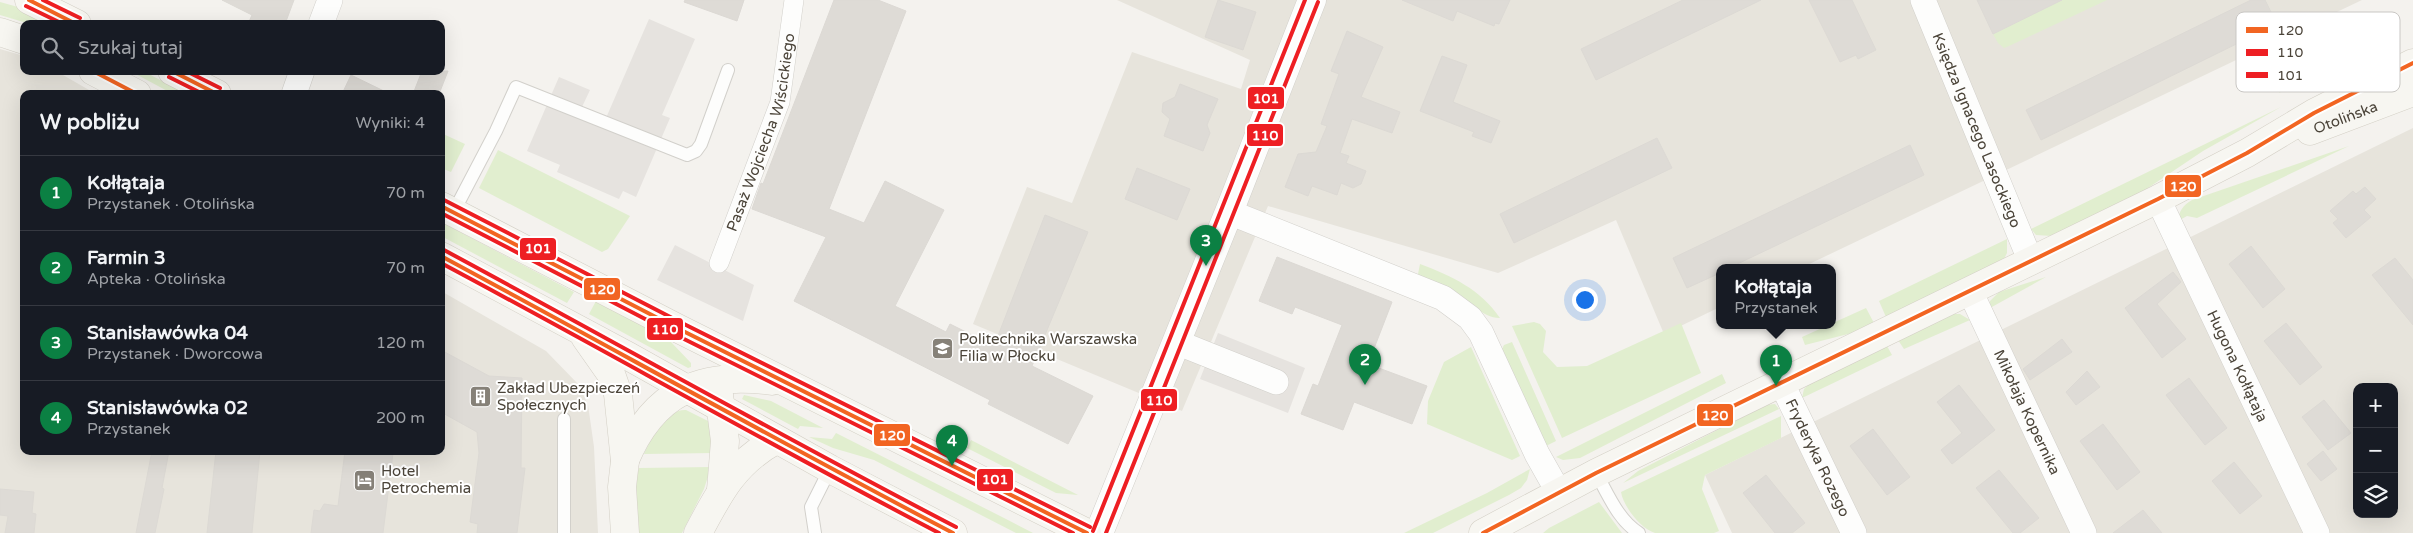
<!DOCTYPE html>
<html lang="pl">
<meta charset="utf-8">
<style>
:root{--surface:#171b24;--page:#242831;--text:#f1f3f6;--muted:#9ea1a6;--line:#363941;--accent:#0b8043}
body{margin:0;font-family:"Varela Round",sans-serif;background:var(--page);color:var(--text)}
.controls{position:absolute;right:15px;bottom:15px;display:grid;overflow:hidden;border-radius:10px;box-shadow:0 5px 20px #0002}
.controls button{width:45px;height:45px;display:grid;place-items:center;padding:0;border:0;border-bottom:1px solid var(--line);background:var(--surface);color:var(--text);font:25px sans-serif}
.you{position:absolute;left:1584px;top:299px;width:18px;height:18px;margin:-12px;border:4px solid #fff;border-radius:50%;background:#1a73e8;box-shadow:0 0 0 8px #1a73e833}
.badge{display:grid;place-items:center;width:32px;height:32px;border-radius:50%;background:var(--accent);color:#fff;font-size:16px;font-weight:700}
.pin{position:absolute;translate:-50% -41px;filter:drop-shadow(0 1px 2px #0008)}
.pin::after{content:'';position:absolute;top:26px;width:18px;height:15px;background:inherit;clip-path:polygon(0 0,100% 0,50% 100%)}
.popup{position:absolute;left:1716px;top:264px;width:120px;height:65px;box-sizing:border-box;display:grid;place-content:center;border-radius:10px;background:var(--surface);filter:drop-shadow(0 1px 4px #0005);font-size:16px;white-space:nowrap;color:var(--muted)}
.popup b{font-size:19px;color:var(--text)}
.popup::after{content:'';position:absolute;left:50%;top:100%;margin-left:-10px;border:10px solid transparent;border-top-color:var(--surface)}
.list{margin:0;padding:0;list-style:none}
h2{display:flex;justify-content:space-between;align-items:center;height:65px;margin:0;padding:0 20px;font-size:21px}
h2 small{font-size:16px;font-weight:400;color:var(--muted)}
.list li{display:grid;grid-template-columns:32px 1fr auto;gap:15px;align-items:center;box-sizing:border-box;height:75px;padding:0 20px;border-top:1px solid var(--line)}
.list b{display:block;font-size:19px;white-space:nowrap}
.list p{margin:0;font-size:16px;white-space:nowrap;color:var(--muted)}
.list em{font-size:16px;font-style:normal;color:var(--muted)}
.icon{flex:none;width:28px;height:28px;fill:none;stroke:currentColor;stroke-width:2;stroke-linecap:round;stroke-linejoin:round}
.map{position:relative;flex:none;width:2413px;height:533px;overflow:hidden}
.search{position:absolute;background:var(--surface);box-shadow:0 5px 20px #0002;left:20px;top:20px;width:425px;height:55px;display:flex;align-items:center;gap:12px;box-sizing:border-box;padding:0 18px;border-radius:10px;color:var(--muted);font-size:19px}
.panel{position:absolute;background:var(--surface);box-shadow:0 5px 20px #0002;left:20px;top:90px;width:425px;height:365px;border-radius:10px}
.map>svg:first-child{display:block}
.residential{fill:#e7e4dc;fill-rule:evenodd}
.green{fill:#e1eecf}
.parking{fill:#e6e3df}
.building{fill:#dedbd6;stroke:#dcd9d4}
.lines{fill:none;stroke-linecap:round;stroke-linejoin:round}
.service-casing{stroke:#d2d0cb;stroke-width:14}
.pedestrian-casing{stroke:#d2d0cb;stroke-width:20}
.minor-casing{stroke:#d2d0cb;stroke-width:26}
.tertiary-casing{stroke:#d2d0cb;stroke-width:29}
.secondary-casing{stroke:#d3cfc5;stroke-width:29}
.service{stroke:#fdfdfc;stroke-width:12}
.pedestrian{stroke:#fdfdfc;stroke-width:19}
.minor{stroke:#fdfdfc;stroke-width:25}
.tertiary{stroke:#fdfdfc;stroke-width:28}
.secondary{stroke:#f7f6f1;stroke-width:28}
.bus-1-casing{stroke:#fff;stroke-width:8}
.bus-2-casing{stroke:#fff;stroke-width:8}
.bus-3-casing{stroke:#fff;stroke-width:8}
.bus-1{stroke:#f26522;stroke-width:4}
.bus-2{stroke:#ee1f23;stroke-width:4}
.bus-3{stroke:#ee1f23;stroke-width:4}
.labels{text-anchor:middle;stroke-width:4;stroke-linejoin:round;paint-order:stroke}
.street-label{font-size:15px;fill:#4b4439;stroke:#fff}
.poi-label{font-size:15px;fill:#4b4439;stroke:#fff;text-anchor:start}
.key{fill:#fff;stroke:#c9c7c4;stroke-width:1}
.key-label{font-size:14px;fill:#4b4439}
.line-badge{stroke:#fff;stroke-width:2}
.badge-label{font-size:14px;text-anchor:middle;font-weight:bold;fill:#fff}
</style>
<div class="map">
<svg width="2413" height="533" viewBox="0 0 2413 533">
<rect width="100%" height="100%" fill="#f4f2ee"/>
<path class="residential" d="M1117,0H2362L1803,267H1720V307L1664,334L1616,220L1498,273L1268,206L1182,411L973,324L1027,187L1072,203L1132,52L1241,89L1250,60Z
M0,49L24,56V71H56L96,94H24V451H441V291L546,351L579,385L588,405L594,447L598,533H0Z
M2413,128V533H1732L1705,475ZM2357,387H2394V514H2357Z"/>
<path class="green" d="M2062,0H2107L2009,46L2004,48L1998,43L1993,34Z
M0,2L18,7L50,24H30L0,15Z
M2314,20L2352,56L2279,93Z
M130,71H143L187,94H173Z
M2281,107L2203,151L2139,194L2052,236L2036,235L2031,229Z
M441,133L465,144L451,172L441,168Z
M2349,146L2197,218L2187,216L2178,221C2179,211 2183,205 2192,200Z
M498,150L630,216L608,249L602,252L479,188Z
M441,222L574,292L567,303L441,236Z
M2007,239V253L2004,259L1886,317L1879,301Z
M1420,264C1452,276 1480,289 1500,318C1481,318 1470,300 1454,291C1444,285 1432,282 1421,278L1418,274Z
M2046,277L1990,308V301L1999,292Z
M596,301L657,333L671,342L691,363V367L688,368L589,314Z
M1866,308L1874,323L1856,332L1805,345L1802,337Z
M1954,314H1960L1970,320L1904,349L1898,340Z
M1534,322L1540,324L1546,331L1543,352L1557,367L1587,366L1681,323L1701,373L1562,438L1512,326Z
M1512,342L1556,441L1544,447L1501,351L1504,345Z
M1887,346L1892,355L1802,398L1804,389L1809,384Z
M1471,347L1520,456L1512,460L1427,424L1428,401L1444,362Z
M1722,374L1726,383L1580,458L1563,460L1556,457Z
M744,395L771,401L823,428L800,426L798,429L742,399Z
M1775,404L1779,409L1623,483L1638,471L1766,405Z
M686,410L712,423L714,453L644,454C651,439 666,409 686,410Z
M1781,416V438L1705,475L1702,489L1719,531L1714,533C1700,533 1667,533 1655,533C1641,529 1623,506 1621,492Z
M836,433L1006,519L1033,533H1016L874,460L833,448L809,437L832,439Z
M971,440L1078,495L1056,493L967,448Z
M711,467L704,489L682,533H636C634,511 632,489 639,468Z
M1530,469L1527,480L1521,488L1509,495L1433,533H1404L1487,493Z
M1599,502L1622,533H1543L1549,528Z"/>
<path class="parking" d="M649,19L695,39L662,115L670,118L636,197L623,191L619,199L557,172L560,165L527,151L559,77L590,90L582,107L606,118Z
M675,245L754,285L743,321L657,280Z
M1218,333L1305,368L1288,413L1200,379Z"/>
<path class="building" d="M222,0H294L285,24H248L252,15Z
M685,0H744L737,21L684,2Z
M834,0H878L906,11L829,209L864,223L885,181L944,210L895,306L946,332L950,324L994,346L1045,215L1088,232L1032,366L1093,396L1068,444L988,404L990,400L794,301L826,237L752,209L761,183L763,184Z
M1218,0L1256,12L1243,50L1205,37Z
M1402,0H1510L1499,24L1495,23L1494,26L1457,11L1453,21Z
M1683,0H1761L1596,80L1581,49Z
M1809,0H1852L1876,50L1858,59L1856,55L1840,62Z
M1977,0H2062L1993,34Z
M2251,0H2265L2277,24L2041,140L2026,110Z
M1347,31L1383,47L1361,97L1400,112L1392,133L1352,119L1340,153L1349,156L1346,163L1366,171L1361,184L1353,188L1341,183L1337,195L1312,186L1308,196L1285,187L1298,154L1316,152L1327,126L1321,124L1339,74L1331,71Z
M1442,56L1467,65L1453,102L1500,121L1491,143L1472,136L1474,132L1420,111Z
M422,71H448L439,94H413Z
M351,75L390,94H342Z
M1180,84L1218,99L1207,125L1210,133L1203,151L1164,136L1170,119L1162,112L1163,103L1175,97Z
M1657,138L1672,168L1514,243L1500,214Z
M1910,145L1924,175L1731,267H1720V273L1687,288L1673,258Z
M1137,168L1190,189L1177,220L1125,199Z
M2365,187L2376,199L2364,210L2371,217L2346,238L2333,223L2338,219L2330,211L2353,191L2356,194Z
M2251,246L2285,289L2263,308L2229,264Z
M1277,257L1392,302L1368,364L1427,386L1412,424L1354,402L1343,430L1301,414L1313,384L1318,386L1342,325L1295,307L1292,314L1259,301Z
M2395,258L2413,280V325L2372,275Z
M2173,272L2181,282L2157,304L2186,339L2162,358L2125,308Z
M2286,323L2322,367L2300,385L2264,341Z
M2062,339L2072,352L2030,380L2023,369Z
M441,350L489,376L522,378L521,468H525L517,533H477L478,524L470,522L479,453L477,432L441,412Z
M2087,371L2100,387L2076,405L2066,392Z
M2189,378L2227,428L2205,445L2166,395Z
M1959,385L1995,430L1952,464L1941,450L1962,433L1937,402Z
M2324,400L2351,433L2328,450L2302,417Z
M2103,424L2140,472L2117,490L2080,441Z
M1873,429L1910,477L1887,495L1850,446Z
M152,451H169L162,488L164,489L155,533H136Z
M216,451H260L252,533H207Z
M345,451L393,453L383,533H311L314,510L320,511L324,504L338,506Z
M2323,451L2337,469L2321,481L2307,464Z
M2234,462L2262,496L2240,514L2212,481Z
M1999,470L2039,518L2020,533H2013L1976,488Z
M1766,475L1805,523L1792,533H1775L1743,493Z
M0,489L34,492L32,513L36,514L34,533H5L8,516L0,515Z
M2143,510L2162,533H2113Z"/>
<g class="lines">
<defs>
<path id="service" d="M453,213L496,131L516,87L687,155L696,151L701,144L728,70
M564,419V533
M1596,473C1608,494 1618,520 1639,533
M815,533L811,507L830,469"/>
<g id="pedestrian">
<path id="s1" d="M719,263L780,102L794,0"/>
</g>
<g id="minor">
<path id="s2" d="M1923,0L2031,262"/>
<path d="M321,24L330,0"/>
<path d="M294,94L302,71"/>
<path id="s3" d="M2158,199L2317,533"/>
<path d="M1229,212L1443,298L1470,318L1481,333L1537,454L1559,493"/>
<path id="s4" d="M1970,291L2084,533"/>
<path d="M1176,342L1276,382"/>
<path id="s5" d="M1782,384L1854,533"/>
</g>
<path id="tertiary" d="M1099,533L1229,212L1312,0"/>
<g id="secondary">
<path d="M29,0L77,24"/>
<path d="M0,32L24,40"/>
<path d="M93,71L137,94"/>
<path d="M172,71L217,94"/>
<path id="s6" d="M2310,131L2413,92"/>
<path d="M441,206L677,328L1087,533"/>
<path d="M441,256L628,356L830,469L953,533"/>
<path d="M585,337L611,374L618,394L625,461L622,487L625,533"/>
<path d="M719,395L725,441L721,490"/>
<path d="M625,460C653,392 701,371 772,381"/>
<path d="M698,533C719,493 735,462 776,440"/>
<path d="M1483,533L1596,473L2158,199L2247,153L2314,113L2413,63"/>
</g>
</defs>
<use href="#service" class="service-casing"/>
<use href="#pedestrian" class="pedestrian-casing"/>
<use href="#minor" class="minor-casing"/>
<use href="#tertiary" class="tertiary-casing"/>
<use href="#secondary" class="secondary-casing"/>
<use href="#service" class="service"/>
<use href="#pedestrian" class="pedestrian"/>
<use href="#minor" class="minor"/>
<use href="#tertiary" class="tertiary"/>
<use href="#secondary" class="secondary"/>
<defs>
<path id="bus-1" d="M29,0L76,24
M93,71L137,94
M172,71L217,94
M441,206L677,328L1087,533
M441,256C612,348 781,443 953,533
M1483,533L1596,473L2158,199L2247,153L2314,113L2413,63"/>
<path id="bus-2" d="M26,6L63,24
M169,77L203,94
M441,213L674,334L1073,533
M441,263C608,352 772,446 939,533
M1106,533L1318,2"/>
<path id="bus-3" d="M43,0L80,18
M186,71L220,88
M444,200L680,322L1090,527
M444,250C615,342 784,438 956,527
M1093,531L1305,0"/>
</defs>
<use href="#bus-1" class="bus-1-casing"/>
<use href="#bus-2" class="bus-2-casing"/>
<use href="#bus-3" class="bus-3-casing"/>
<use href="#bus-1" class="bus-1"/>
<use href="#bus-2" class="bus-2"/>
<use href="#bus-3" class="bus-3"/>
</g>
<defs>
<symbol id="university-square" viewBox="-11 -11 22 22"><rect x="-9" y="-9" width="18" height="18" rx="4" fill="#868178" stroke="#fff"/><path d="M0-5L7-2L0 1L-7-2ZM-4 1L0 2.5L4 1V4Q0 6-4 4Z" fill="#fff"/></symbol>
<symbol id="building-square" viewBox="-11 -11 22 22"><rect x="-9" y="-9" width="18" height="18" rx="4" fill="#868178" stroke="#fff"/><path d="M-4-6H4V6H1V3H-1V6H-4ZM-2.5-4.3h1.7v1.8h-1.7ZM.8-4.3h1.7v1.8H.8ZM-2.5-1h1.7V.8h-1.7ZM.8-1h1.7V.8H.8Z" fill="#fff"/></symbol>
<symbol id="hotel-square" viewBox="-11 -11 22 22"><rect x="-9" y="-9" width="18" height="18" rx="4" fill="#868178" stroke="#fff"/><path d="M-6-4.5h1.5V1H6V5H4.5V3h-9V5H-6ZM-4 0a1.8 1.8 0 1 1 3.6 0ZM.5 0V-2.5h3Q6-2.5 6 0Z" fill="#fff"/></symbol>
</defs>
<g fill-rule="evenodd">
<use href="#university-square" x="930" y="336" width="25" height="25"/>
<use href="#building-square" x="468" y="384" width="25" height="25"/>
<use href="#hotel-square" x="352" y="468" width="25" height="25"/>
</g>
<g class="labels">
<g class="street-label">
<text dy="5" stroke="none"><textPath href="#s6" startOffset="38">Otolińska</textPath></text>
<text dy="5" stroke="none"><textPath href="#s2" startOffset="141">Księdza Ignacego Lasockiego</textPath></text>
<text dy="5" stroke="none"><textPath href="#s1" startOffset="138">Pasaż Wojciecha Wiścickiego</textPath></text>
<text dy="5" stroke="none"><textPath href="#s3" startOffset="185">Hugona Kołłątaja</textPath></text>
<text dy="5" stroke="none"><textPath href="#s4" startOffset="134">Mikołaja Kopernika</textPath></text>
<text dy="5" stroke="none"><textPath href="#s5" startOffset="82">Fryderyka Rozego</textPath></text>
</g>
<g class="poi-label">
<text x="959" y="344">Politechnika Warszawska<tspan x="959" dy="17">Filia w Płocku</tspan></text>
<text x="497" y="393">Zakład Ubezpieczeń<tspan x="497" dy="17">Społecznych</tspan></text>
<text x="381" y="476">Hotel<tspan x="381" dy="17">Petrochemia</tspan></text>
</g>
</g>
<rect x="2236" y="12" width="164" height="80" rx="8" class="key"/>
<rect x="2246" y="27" width="22" height="6" fill="#f26522"/>
<rect x="2246" y="49" width="22" height="7" fill="#ee1f23"/>
<rect x="2246" y="72" width="22" height="6" fill="#ee1f23"/>
<g class="key-label">
<text x="2277" y="35">120</text>
<text x="2277" y="57">110</text>
<text x="2277" y="80">101</text>
</g>
<g class="line-badge">
<rect x="1247" y="86" width="38" height="24" rx="5" fill="#ee1f23"/>
<rect x="1246" y="123" width="38" height="24" rx="5" fill="#ee1f23"/>
<rect x="2164" y="174" width="38" height="24" rx="5" fill="#f26522"/>
<rect x="519" y="237" width="38" height="24" rx="5" fill="#ee1f23"/>
<rect x="583" y="277" width="38" height="24" rx="5" fill="#f26522"/>
<rect x="646" y="317" width="38" height="24" rx="5" fill="#ee1f23"/>
<rect x="1140" y="388" width="38" height="24" rx="5" fill="#ee1f23"/>
<rect x="1696" y="403" width="38" height="24" rx="5" fill="#f26522"/>
<rect x="873" y="423" width="38" height="24" rx="5" fill="#f26522"/>
<rect x="976" y="468" width="38" height="24" rx="5" fill="#ee1f23"/>
</g>
<g class="badge-label">
<text x="1266" y="103">101</text>
<text x="1265" y="140">110</text>
<text x="2183" y="191">120</text>
<text x="538" y="253">101</text>
<text x="602" y="294">120</text>
<text x="665" y="334">110</text>
<text x="1159" y="405">110</text>
<text x="1715" y="420">120</text>
<text x="892" y="440">120</text>
<text x="995" y="484">101</text>
</g>
</svg>
<div class="controls">
<button>+</button>
<button>−</button>
<button><svg class="icon" aria-label="layers" viewBox="0 0 24 24"><path d="M12 4l9 5-9 5-9-5zM3 14l9 5 9-5"/></svg></button>
</div>
<div class="you"></div>
<div class="pin badge" style="left:1776px;top:386px">1</div>
<div class="popup"><b>Kołłątaja</b>Przystanek</div>
<div class="pin badge" style="left:1365px;top:385px">2</div>
<div class="pin badge" style="left:1206px;top:266px">3</div>
<div class="pin badge" style="left:952px;top:466px">4</div>
<div class="search"><svg class="icon" aria-label="search" viewBox="0 0 24 24"><circle cx="10" cy="10" r="6"/><path d="M15 15l6 6"/></svg>Szukaj tutaj</div>
<section class="panel">
<h2>W pobliżu<small>Wyniki: 4</small></h2>
<ul class="list">
<li><span class="badge">1</span><div><b>Kołłątaja</b><p>Przystanek · Otolińska</p></div><em>70 m</em></li>
<li><span class="badge">2</span><div><b>Farmin 3</b><p>Apteka · Otolińska</p></div><em>70 m</em></li>
<li><span class="badge">3</span><div><b>Stanisławówka 04</b><p>Przystanek · Dworcowa</p></div><em>120 m</em></li>
<li><span class="badge">4</span><div><b>Stanisławówka 02</b><p>Przystanek</p></div><em>200 m</em></li>
</ul>
</section>
</div>
